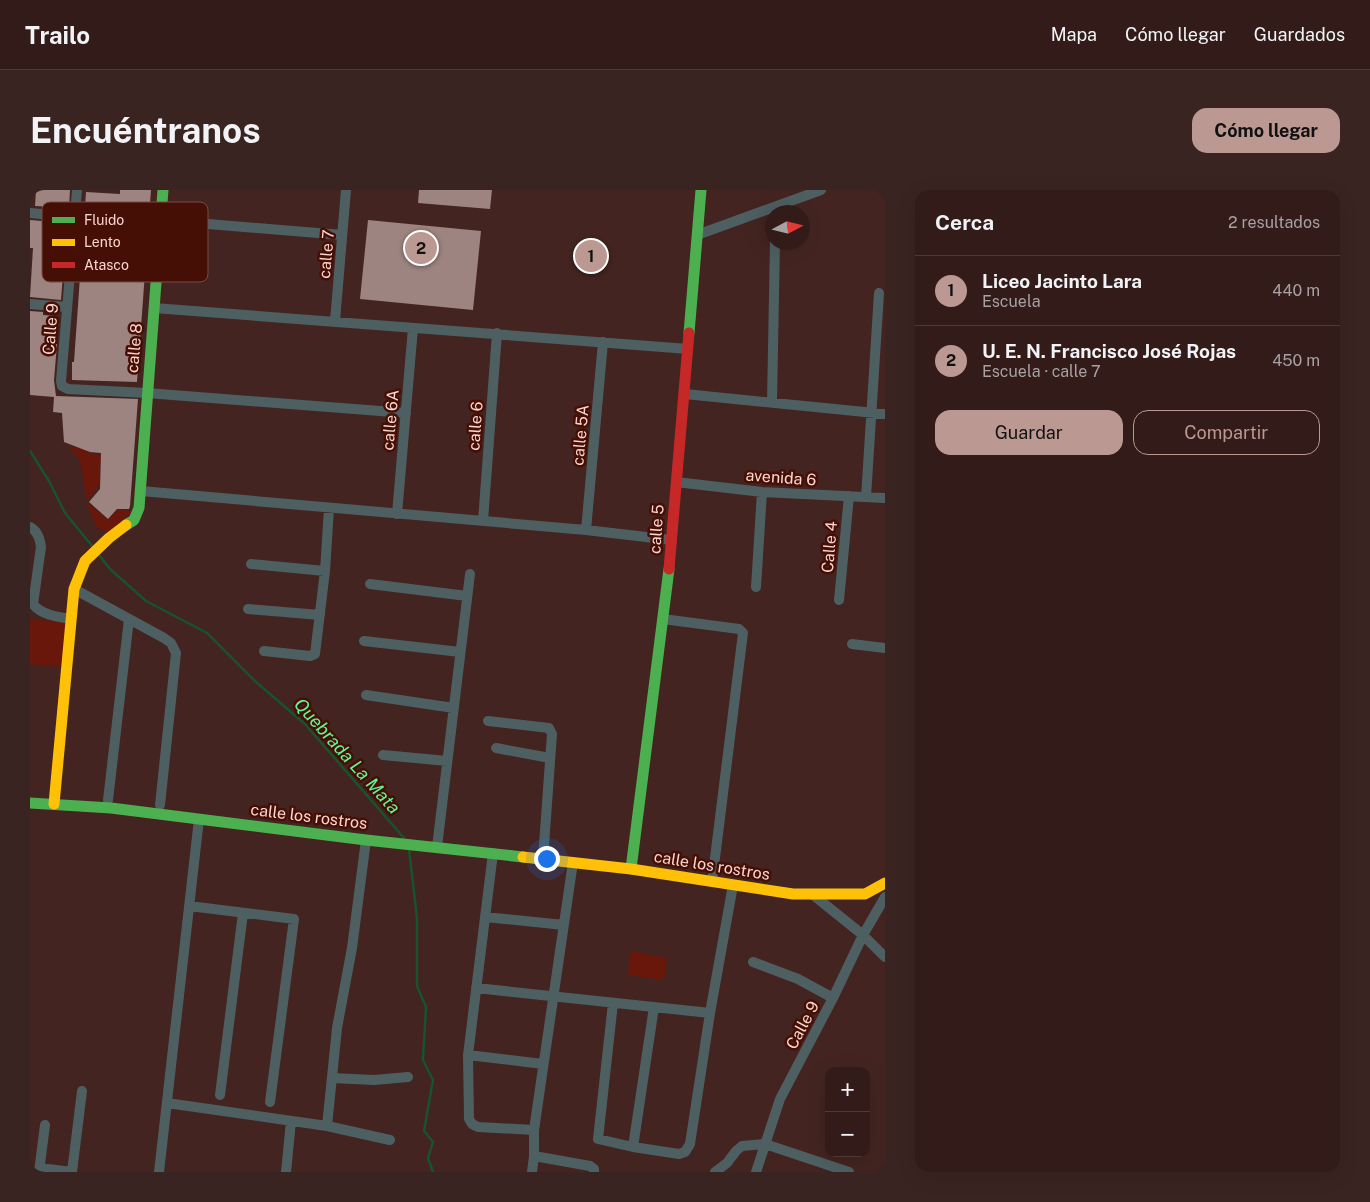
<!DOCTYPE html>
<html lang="es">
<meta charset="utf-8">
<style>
:root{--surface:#321b18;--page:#3a2421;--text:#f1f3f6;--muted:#a8a1a2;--line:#4d3937;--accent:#bb9891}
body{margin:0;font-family:"Public Sans",sans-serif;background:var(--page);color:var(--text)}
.controls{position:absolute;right:15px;bottom:15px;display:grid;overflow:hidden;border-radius:10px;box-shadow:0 5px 20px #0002}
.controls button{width:45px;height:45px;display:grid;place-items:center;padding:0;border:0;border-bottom:1px solid var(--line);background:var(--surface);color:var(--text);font:25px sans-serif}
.compass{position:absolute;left:735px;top:15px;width:45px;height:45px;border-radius:50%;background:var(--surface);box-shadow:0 5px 20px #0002;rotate:83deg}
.you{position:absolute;left:516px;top:668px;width:18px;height:18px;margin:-12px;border:4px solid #fff;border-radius:50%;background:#1a73e8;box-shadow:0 0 0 8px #1a73e833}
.badge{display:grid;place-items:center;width:32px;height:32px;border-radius:50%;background:var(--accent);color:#111;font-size:16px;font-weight:700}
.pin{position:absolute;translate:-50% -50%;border:2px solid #fff;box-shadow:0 1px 5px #0006}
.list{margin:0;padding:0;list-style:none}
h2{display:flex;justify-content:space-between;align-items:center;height:65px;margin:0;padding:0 20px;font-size:21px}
h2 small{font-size:16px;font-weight:400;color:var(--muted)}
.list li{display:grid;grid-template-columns:32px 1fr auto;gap:15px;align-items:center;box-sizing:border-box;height:70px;padding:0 20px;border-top:1px solid var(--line)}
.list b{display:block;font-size:19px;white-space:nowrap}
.list p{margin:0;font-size:16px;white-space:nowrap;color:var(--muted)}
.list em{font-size:16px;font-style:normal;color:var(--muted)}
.actions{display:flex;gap:10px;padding:15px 20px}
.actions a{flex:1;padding:11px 0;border:1px solid var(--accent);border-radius:15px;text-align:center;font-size:18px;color:var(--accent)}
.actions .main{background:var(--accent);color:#111}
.map{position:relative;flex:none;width:855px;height:982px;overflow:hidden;border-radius:15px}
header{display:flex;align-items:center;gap:30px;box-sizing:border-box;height:70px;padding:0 25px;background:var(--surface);border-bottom:1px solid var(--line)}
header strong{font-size:24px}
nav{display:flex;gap:28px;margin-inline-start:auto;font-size:18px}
.intro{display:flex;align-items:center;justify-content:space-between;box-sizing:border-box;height:120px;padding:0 30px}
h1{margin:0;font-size:35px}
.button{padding:12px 22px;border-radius:15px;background:var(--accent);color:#111;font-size:18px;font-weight:700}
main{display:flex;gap:30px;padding:0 30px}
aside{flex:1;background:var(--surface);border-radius:15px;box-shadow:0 5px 20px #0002}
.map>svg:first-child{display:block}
.green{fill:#69170a}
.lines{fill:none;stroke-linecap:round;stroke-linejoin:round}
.stream{stroke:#17532d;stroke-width:2.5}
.building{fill:#9d8480}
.street{stroke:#4e5f62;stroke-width:10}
.fast{stroke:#4caf50;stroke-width:11}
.slow{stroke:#ffc107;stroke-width:11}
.jam{stroke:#c62828;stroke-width:11}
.labels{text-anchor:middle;stroke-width:5;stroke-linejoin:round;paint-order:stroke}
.street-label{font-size:16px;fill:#fbd6ce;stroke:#460f06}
.water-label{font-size:18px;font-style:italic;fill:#5ef995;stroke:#460f06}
.key{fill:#460f06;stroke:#7c4b42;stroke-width:1}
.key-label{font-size:14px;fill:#fbd6ce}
</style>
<header>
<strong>Trailo</strong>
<nav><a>Mapa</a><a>Cómo llegar</a><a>Guardados</a></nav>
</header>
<div class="intro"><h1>Encuéntranos</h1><a class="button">Cómo llegar</a></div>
<main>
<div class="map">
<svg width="855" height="982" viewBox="0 0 855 982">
<rect width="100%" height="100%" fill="#432420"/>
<path class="green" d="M51,239L59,240L57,264L71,265L69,295L57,311L50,270L37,256L49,259Z
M58,313L78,330L88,320L103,321L80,342L67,338L57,314Z
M0,429L36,432L32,477L0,474Z
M601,761L637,768L634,790L598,785Z"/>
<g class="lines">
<path class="stream" d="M0,261L19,291L35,323L63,357
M69,365L80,379L116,411L177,443L226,492L275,534L374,648
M379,659L387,728V796L396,817L393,870L403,890L394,941L403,952L398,968L403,982"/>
</g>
<path class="building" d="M6,0H40L39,18L5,16Z
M90,0H121L107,192L42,190V172H44L56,2L90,4Z
M389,0H462L460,19L388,13Z
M0,30L37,33L31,110L0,107L3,58H0Z
M338,30L451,41L443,120L330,109Z
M0,121L13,122V125L26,126L23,154H27L24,190L26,206L108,209L100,316L99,319H87L78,329L59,312L70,299L71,263L60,262L34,252L32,223L23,222L24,207L0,205Z"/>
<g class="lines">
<path class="street" d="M47,0L31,191L32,196L38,199L117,203L376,223
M0,23L45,27
M130,30L312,45
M667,45L791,0
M0,114L37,117
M124,118L658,159
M305,131L316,0
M655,204L855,224
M742,212L745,52
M646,292L732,302L855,308
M111,301L556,340L642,350
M836,307L849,103
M367,324L383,138
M453,331L467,143
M0,337C8,341 10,349 11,357L3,414C11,425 28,427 41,429
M556,340L573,152
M221,374L295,381
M340,394L437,406
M726,397L732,302
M44,399L134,448L141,453L146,463L130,615
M809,410L819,306
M218,419L290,425
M633,429L709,439L713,443L682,692
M334,451L430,462
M822,454L855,458
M234,461L280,466L285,464L295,381L299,318
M336,505L424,518
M458,531L519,538L522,544L513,669
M466,558L520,568
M353,565L417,571
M78,610L99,429
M407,657L440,384
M463,663L438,865L439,929L442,934L448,937L504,940
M782,704L833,745L855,767
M159,716L264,729L240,912
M455,727L534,735
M723,772L768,789L803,808
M446,798L680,823
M583,813L568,949L603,957L649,964L655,962L660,954L680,823L703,695
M438,865L513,874
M302,888L344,890L378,887
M190,905L213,723
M137,913L297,936L360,950
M297,936L307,838L322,758L336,650
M603,957L624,817
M504,966L560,976L564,979V982
M10,978L42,982L52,901
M9,982L15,935
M129,982L169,629
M256,982L261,931
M502,982L504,966V940L543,672
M685,982L697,973L706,961L712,956L735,954L819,982
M726,982L750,909L803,808L833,745L855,707"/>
<path class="fast" d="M659,143L671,0
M96,335L104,330L109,318L133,0
M0,613L81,618L336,650L493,667
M601,679L639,379"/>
<path class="slow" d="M24,614L44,399L55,371L79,348L96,335
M493,667L601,679L763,704H835L855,693"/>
<path class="jam" d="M639,379L659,143"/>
</g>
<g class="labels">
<g class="street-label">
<text transform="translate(296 64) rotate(-85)" y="6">calle 7</text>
<text transform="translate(20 139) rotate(-85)" y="6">Calle 9</text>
<text transform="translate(104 158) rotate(-85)" y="6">calle 8</text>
<text transform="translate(360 230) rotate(-85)" y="6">calle 6A</text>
<text transform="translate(445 236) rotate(-86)" y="6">calle 6</text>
<text transform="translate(550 245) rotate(-85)" y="6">calle 5A</text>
<text transform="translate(751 287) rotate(4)" y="6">avenida 6</text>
<text transform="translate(626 339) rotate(-86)" y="6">calle 5</text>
<text transform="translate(799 357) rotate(-85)" y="6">Calle 4</text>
<text transform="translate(279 626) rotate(7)" y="6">calle los rostros</text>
<text transform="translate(682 675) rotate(9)" y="6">calle los rostros</text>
<text transform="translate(772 835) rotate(-62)" y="6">Calle 9</text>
</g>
<g class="water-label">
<text transform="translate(317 566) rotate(48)" y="6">Quebrada La Mata</text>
</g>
</g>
<rect x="12" y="12" width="166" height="80" rx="8" class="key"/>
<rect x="22" y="27" width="23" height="6" fill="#4caf50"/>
<rect x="22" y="49" width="23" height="7" fill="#ffc107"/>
<rect x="22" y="72" width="23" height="6" fill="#c62828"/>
<g class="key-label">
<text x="54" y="35">Fluido</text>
<text x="54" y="57">Lento</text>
<text x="54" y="80">Atasco</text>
</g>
</svg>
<div class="controls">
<button>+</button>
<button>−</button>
</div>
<svg class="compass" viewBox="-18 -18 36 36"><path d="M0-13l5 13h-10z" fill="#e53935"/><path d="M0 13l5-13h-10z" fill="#a8a1a2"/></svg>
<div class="you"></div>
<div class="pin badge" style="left:561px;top:66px">1</div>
<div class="pin badge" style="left:391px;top:58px">2</div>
</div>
<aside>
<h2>Cerca<small>2 resultados</small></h2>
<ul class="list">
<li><span class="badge">1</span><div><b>Liceo Jacinto Lara</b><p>Escuela</p></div><em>440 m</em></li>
<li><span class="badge">2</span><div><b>U. E. N. Francisco José Rojas</b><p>Escuela · calle 7</p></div><em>450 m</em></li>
</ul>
<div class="actions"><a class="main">Guardar</a><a>Compartir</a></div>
</aside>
</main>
